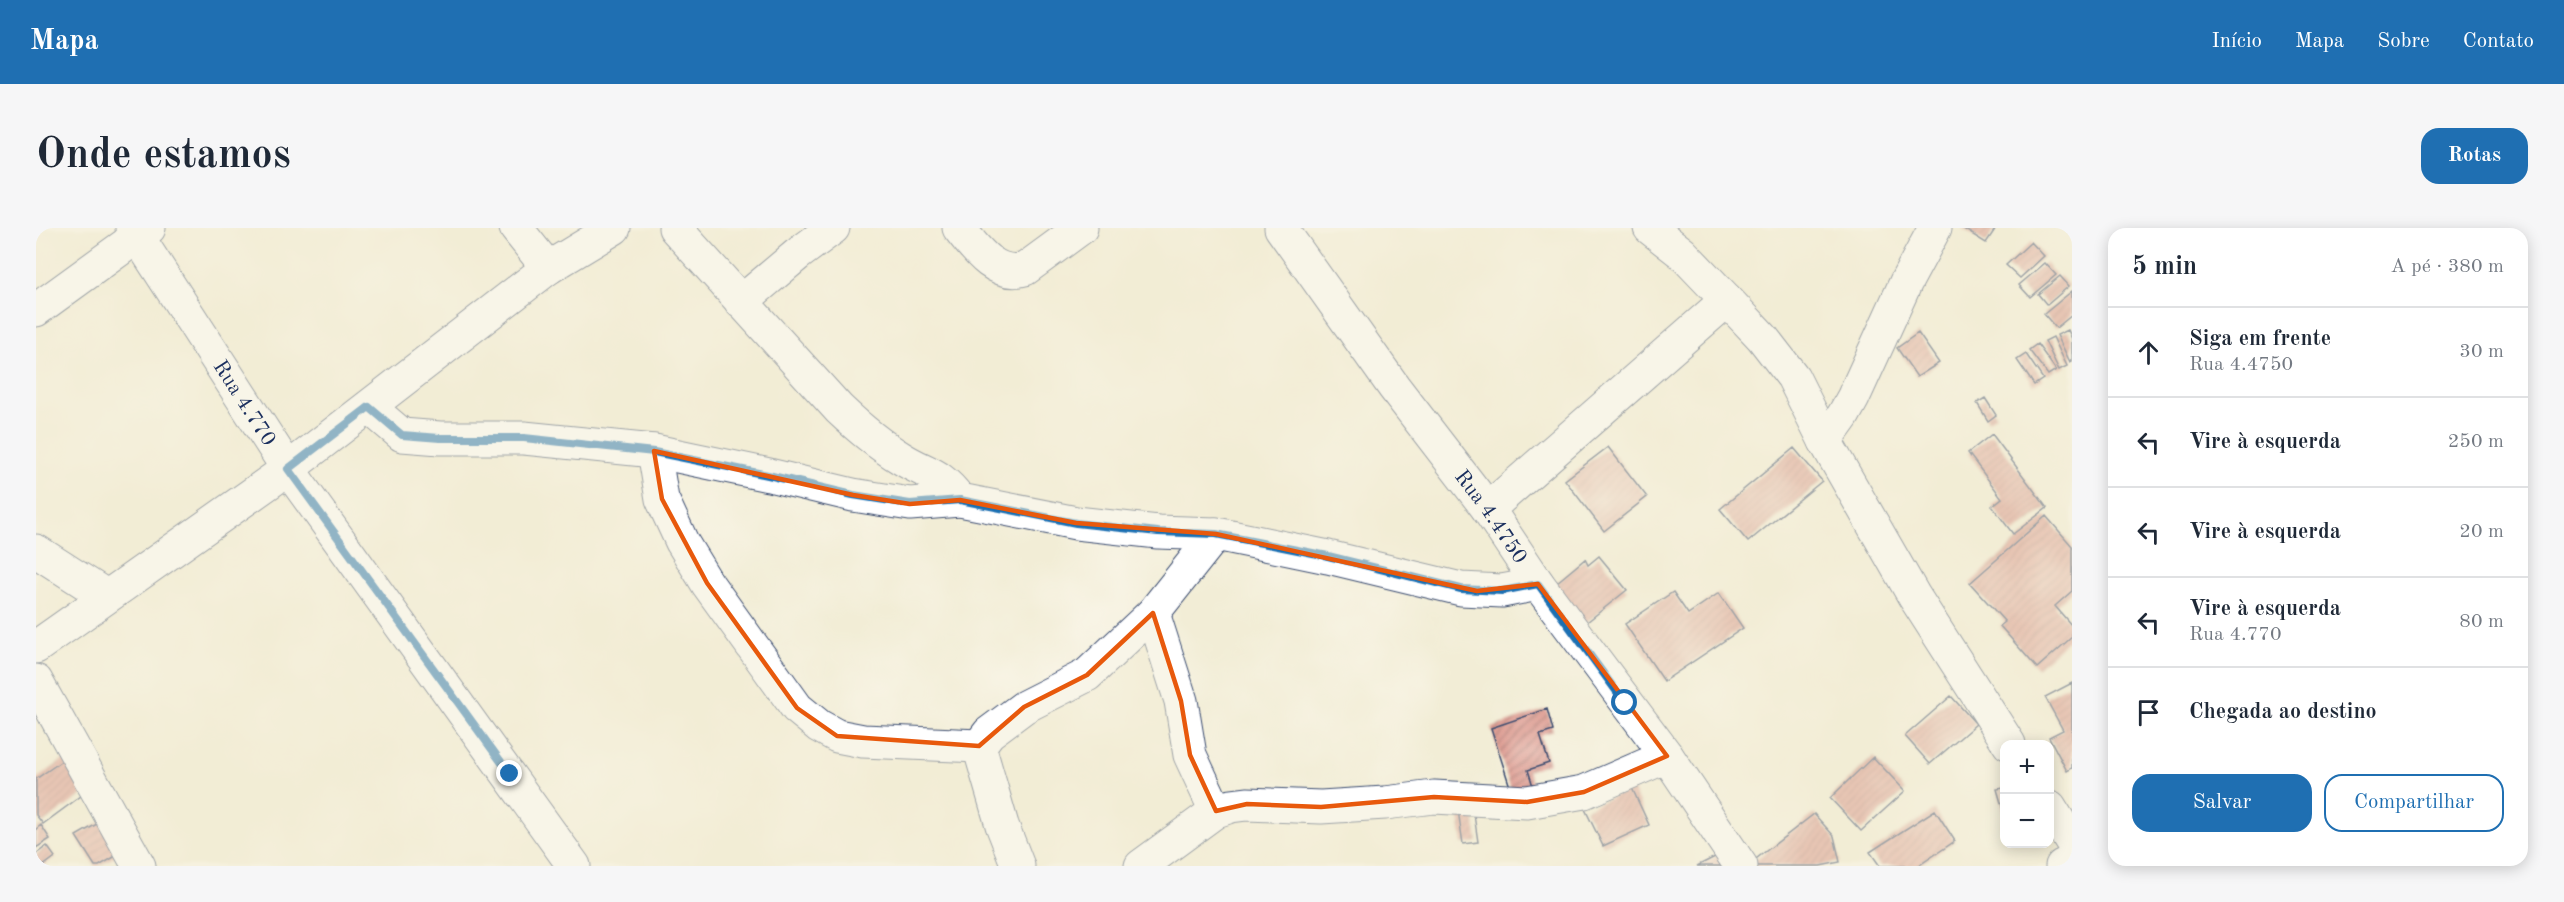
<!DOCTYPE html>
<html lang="pt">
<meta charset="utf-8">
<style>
:root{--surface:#fff;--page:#f6f6f7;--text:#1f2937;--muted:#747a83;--line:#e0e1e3;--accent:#1f6fb2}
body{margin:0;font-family:"Old Standard TT",serif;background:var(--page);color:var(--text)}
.controls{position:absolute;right:18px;bottom:18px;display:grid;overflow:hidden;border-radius:12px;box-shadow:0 3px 15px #0003}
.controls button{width:54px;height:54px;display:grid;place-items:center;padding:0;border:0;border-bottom:2px solid var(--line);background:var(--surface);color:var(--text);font:30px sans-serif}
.stop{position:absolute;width:18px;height:18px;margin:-14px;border:4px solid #1f6fb2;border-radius:50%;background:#fff}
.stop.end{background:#1f6fb2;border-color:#fff;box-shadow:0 2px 6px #0008}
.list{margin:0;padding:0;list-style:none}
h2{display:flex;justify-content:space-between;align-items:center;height:78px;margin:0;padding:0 24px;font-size:26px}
h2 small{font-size:20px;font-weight:400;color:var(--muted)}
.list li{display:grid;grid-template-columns:39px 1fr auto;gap:18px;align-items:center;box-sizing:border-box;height:90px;padding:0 24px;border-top:2px solid var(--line)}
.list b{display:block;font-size:22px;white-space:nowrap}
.list p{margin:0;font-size:20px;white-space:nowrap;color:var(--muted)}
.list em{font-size:20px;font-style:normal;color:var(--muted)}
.actions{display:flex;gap:12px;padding:18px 24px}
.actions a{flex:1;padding:14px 0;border:2px solid var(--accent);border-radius:18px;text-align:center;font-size:21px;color:var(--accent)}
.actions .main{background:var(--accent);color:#fff}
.icon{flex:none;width:33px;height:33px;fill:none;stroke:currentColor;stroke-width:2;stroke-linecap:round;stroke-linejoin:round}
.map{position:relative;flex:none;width:2036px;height:638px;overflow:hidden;border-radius:18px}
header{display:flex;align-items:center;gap:36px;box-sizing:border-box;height:84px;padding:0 30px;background:var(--accent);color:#fff}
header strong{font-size:28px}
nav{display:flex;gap:33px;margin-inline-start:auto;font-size:21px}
.intro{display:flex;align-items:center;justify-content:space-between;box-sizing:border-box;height:144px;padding:0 36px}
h1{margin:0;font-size:42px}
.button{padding:15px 27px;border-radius:18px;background:var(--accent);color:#fff;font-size:21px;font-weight:700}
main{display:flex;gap:36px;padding:0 36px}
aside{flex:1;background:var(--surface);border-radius:18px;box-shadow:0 3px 15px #0003}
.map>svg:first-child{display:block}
.building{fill:url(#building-hatch)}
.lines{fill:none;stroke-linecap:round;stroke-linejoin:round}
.minor-casing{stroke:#3b4c70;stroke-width:35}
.major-casing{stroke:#3b4c70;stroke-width:35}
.minor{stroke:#fff;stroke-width:33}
.major{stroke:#fff;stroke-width:33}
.route{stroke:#1f6fb2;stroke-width:8}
.marked{fill:none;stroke:#e8590c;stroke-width:4.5;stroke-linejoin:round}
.labels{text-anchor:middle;stroke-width:5;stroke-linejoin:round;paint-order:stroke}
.street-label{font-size:21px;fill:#1b2f5e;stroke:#fbf7ec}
</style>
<header>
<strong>Mapa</strong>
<nav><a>Início</a><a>Mapa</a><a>Sobre</a><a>Contato</a></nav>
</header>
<div class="intro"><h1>Onde estamos</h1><a class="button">Rotas</a></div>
<main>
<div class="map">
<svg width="2036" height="638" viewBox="0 0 2036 638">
<defs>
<pattern id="building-hatch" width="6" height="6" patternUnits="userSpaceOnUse" patternTransform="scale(1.5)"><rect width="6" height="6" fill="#db958b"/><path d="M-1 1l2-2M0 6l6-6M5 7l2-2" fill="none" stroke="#b17a75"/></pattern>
</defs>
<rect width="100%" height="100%" fill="#fbf7ec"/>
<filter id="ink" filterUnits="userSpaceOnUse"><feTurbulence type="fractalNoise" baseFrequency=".0167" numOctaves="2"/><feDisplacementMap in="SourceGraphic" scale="12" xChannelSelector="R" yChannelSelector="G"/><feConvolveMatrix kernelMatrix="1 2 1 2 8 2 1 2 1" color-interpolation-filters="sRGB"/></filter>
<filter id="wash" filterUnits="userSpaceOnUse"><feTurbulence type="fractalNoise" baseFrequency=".008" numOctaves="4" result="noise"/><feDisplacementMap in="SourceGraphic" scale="24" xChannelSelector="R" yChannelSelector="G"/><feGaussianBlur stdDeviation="1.35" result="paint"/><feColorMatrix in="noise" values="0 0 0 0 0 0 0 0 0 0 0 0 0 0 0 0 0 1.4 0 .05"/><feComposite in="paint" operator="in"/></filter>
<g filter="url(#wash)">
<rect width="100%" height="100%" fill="#f2edd6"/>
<g id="blocks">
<path class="building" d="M1926,0H1960L1950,15Z
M1995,14L2008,28L1984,50L1970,37Z
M2009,35L2020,47L1994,69L1983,57Z
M2024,48L2033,58L2011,77L2002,66Z
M2036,63V87L2020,100L2008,86Z
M2032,102L2036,111V133L2034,134L2021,107Z
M1882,105L1903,135L1881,149L1861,120Z
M2017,109L2031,138L2023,142L2009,113Z
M2001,116L2020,142L2012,147L1993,122Z
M1990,126L2007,151L1998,157L1981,132Z
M1949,170L1960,187L1952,193L1941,175Z
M1956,206L2011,280L1977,306L1956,278L1966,270L1932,225Z
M1572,219L1611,269L1568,303L1529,252Z
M1758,220L1786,253L1712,314L1684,281Z
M2010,288L2036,318V363L2019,378L2036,398V409L2001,440L1964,398L1969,394L1934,355Z
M1563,328L1591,362L1546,398L1514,360L1549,331L1552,337Z
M1637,364L1652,386L1683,365L1707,400L1628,453L1589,396Z
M2036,455V540L2031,543L2013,509L2027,502L2009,469Z
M1915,468L1940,496L1894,536L1869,508Z
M1511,481L1517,503L1504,507L1513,535L1492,542L1497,558L1476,565L1455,500Z
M1837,529L1869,563L1825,603L1794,570Z
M30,530L53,562L7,596L0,587V551Z
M1596,560L1613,597L1567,618L1549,581Z
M1968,560V585L1961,561Z
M1436,573L1442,614L1427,616L1421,575Z
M1899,582L1919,613L1882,638H1844L1834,624Z
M1778,586L1798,608L1804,634L1784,638H1718L1716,634Z
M66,593L90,622L63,638H59L40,608Z
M5,597L14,611L0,620V601Z
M11,618L19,629L7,638H0V626Z
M1687,625L1694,638H1661Z"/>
</g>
</g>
<g filter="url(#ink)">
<use href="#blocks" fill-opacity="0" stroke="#3b4c70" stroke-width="1.5"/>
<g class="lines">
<defs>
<g id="minor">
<path id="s1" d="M96,0L252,241L538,638"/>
<path d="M480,0L512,40"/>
<path d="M639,0L803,181C822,199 842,216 865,230C892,247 902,243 924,272"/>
<path d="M923,0C939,20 959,50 989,41L1045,0"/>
<path id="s2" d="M1245,0L1358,159L1452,281L1502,356L1631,528L1705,638"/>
<path d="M1614,0L1646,25L1691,72L1726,109L1757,149L1789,213L1878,368L1973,516"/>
<path d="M705,74L762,26L797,0"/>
<path d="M0,82L113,0"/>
<path d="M333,179L366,207L404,210H488L618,223L733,247L817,267L874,276L924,272L1040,295L1122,304L1180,306L1292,329L1425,361L1466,363L1502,356"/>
<path d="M1789,213L1807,188L1817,170L1870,54L1899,0"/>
<path d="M618,223L626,271L646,314L671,355L761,480L783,498L801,508L827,513L943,518"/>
<path d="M1452,281L1691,72"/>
<path d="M0,323L70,368"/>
<path d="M1117,385L1145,473L1154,527L1180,583"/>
<path d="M0,419L252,241L512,40L578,0"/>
<path d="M0,453L103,638"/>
<path d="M943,518L953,505L988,479L1051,447L1117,385L1180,306"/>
<path d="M943,518L966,597L982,638"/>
<path d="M2014,579L2036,614"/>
<path d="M1105,638L1180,583L1195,578L1211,576L1285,579L1349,575L1398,569L1491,574L1548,564L1631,528"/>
</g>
<path id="major" d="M2026,638L2036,633"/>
</defs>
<use href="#minor" class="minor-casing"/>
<use href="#major" class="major-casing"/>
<use href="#minor" class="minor"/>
<use href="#major" class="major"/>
</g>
</g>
<g class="lines" filter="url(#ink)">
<path class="route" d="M474,546L252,241L333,179L366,207L404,210H488L618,224L732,247L817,267L874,276L924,272L1040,295L1122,304L1180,306L1292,328L1425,361L1466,363L1502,356L1589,475"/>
</g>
<path d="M0 0H2036V638H0ZM618,223L817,267L874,276L924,272L1040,295L1180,306L1441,363L1502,356L1631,528L1548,564L1491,574L1398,569L1285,579L1211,576L1180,583L1154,527L1145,473L1117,385L1051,447L988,479L943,518L801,508L761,480L671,355L626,271Z" fill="#f2edd6" fill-opacity=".55" fill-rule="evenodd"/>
<path class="marked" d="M618,223L817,267L874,276L924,272L1040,295L1180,306L1441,363L1502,356L1631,528L1548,564L1491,574L1398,569L1285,579L1211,576L1180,583L1154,527L1145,473L1117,385L1051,447L988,479L943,518L801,508L761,480L671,355L626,271Z"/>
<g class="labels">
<g class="street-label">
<text dy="7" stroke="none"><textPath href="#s1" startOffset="208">Rua 4.770</textPath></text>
<text dy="7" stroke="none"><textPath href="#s2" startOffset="357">Rua 4.4750</textPath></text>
</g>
</g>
</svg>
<div class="controls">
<button>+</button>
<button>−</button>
</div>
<div class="stop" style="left:1589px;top:475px"></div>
<div class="stop end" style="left:474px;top:546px"></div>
</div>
<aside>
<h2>5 min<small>A pé · 380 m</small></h2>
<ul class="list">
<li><svg class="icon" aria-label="ahead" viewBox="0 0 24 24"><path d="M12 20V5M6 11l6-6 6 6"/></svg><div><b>Siga em frente</b><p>Rua 4.4750</p></div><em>30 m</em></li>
<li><svg class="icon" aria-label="left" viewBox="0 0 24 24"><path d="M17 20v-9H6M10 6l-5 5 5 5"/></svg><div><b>Vire à esquerda</b></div><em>250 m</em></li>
<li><svg class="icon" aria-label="left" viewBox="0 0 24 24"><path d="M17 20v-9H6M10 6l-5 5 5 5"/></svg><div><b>Vire à esquerda</b></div><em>20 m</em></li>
<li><svg class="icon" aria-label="left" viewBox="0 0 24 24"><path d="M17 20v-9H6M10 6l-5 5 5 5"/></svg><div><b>Vire à esquerda</b><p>Rua 4.770</p></div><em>80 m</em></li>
<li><svg class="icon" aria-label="arrive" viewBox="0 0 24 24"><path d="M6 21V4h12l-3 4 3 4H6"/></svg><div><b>Chegada ao destino</b></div></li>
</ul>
<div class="actions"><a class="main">Salvar</a><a>Compartilhar</a></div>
</aside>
</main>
